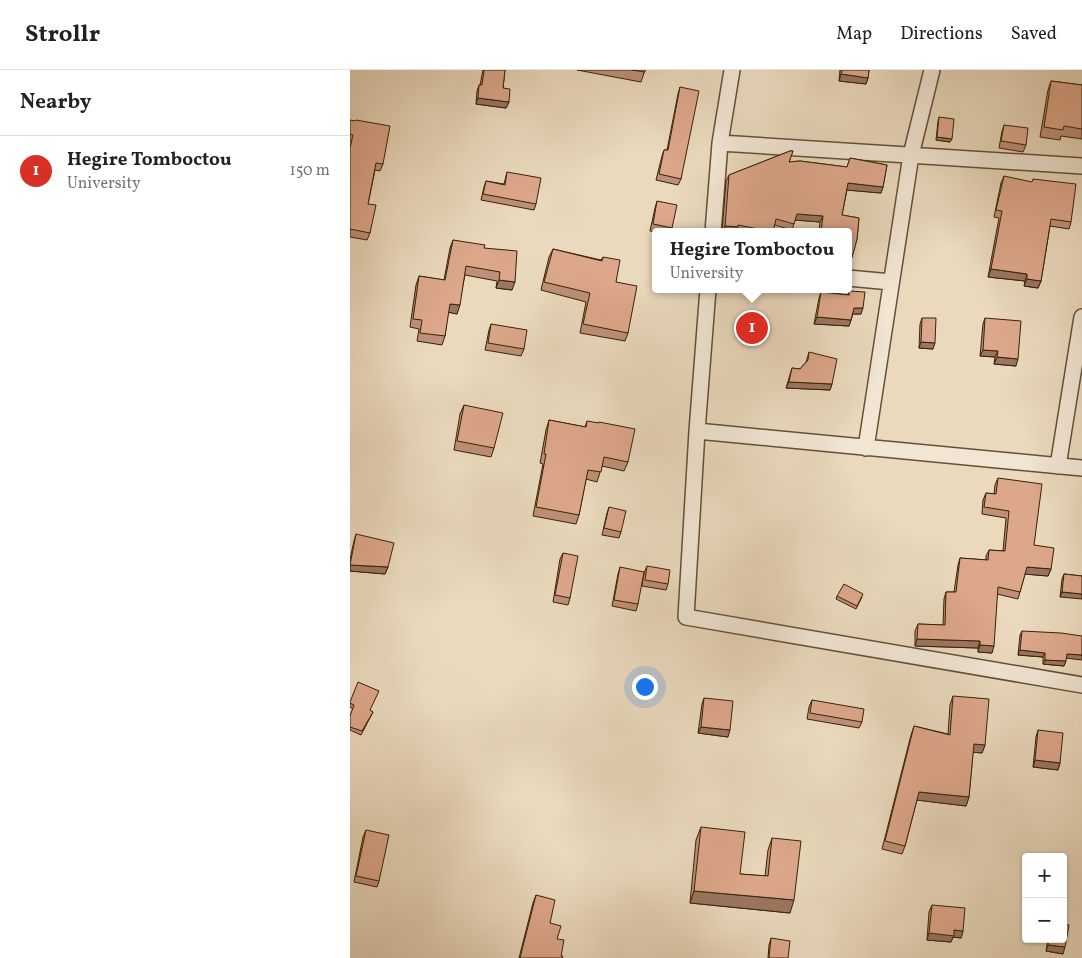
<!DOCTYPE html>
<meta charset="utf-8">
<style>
:root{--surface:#fff;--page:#f6f6f6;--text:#222;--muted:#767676;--line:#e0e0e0;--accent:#d93025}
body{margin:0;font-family:Vollkorn,serif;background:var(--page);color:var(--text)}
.controls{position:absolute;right:15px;bottom:15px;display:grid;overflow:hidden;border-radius:5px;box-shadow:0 1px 4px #0004}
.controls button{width:45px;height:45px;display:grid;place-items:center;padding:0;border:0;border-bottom:1px solid var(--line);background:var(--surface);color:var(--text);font:25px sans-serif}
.you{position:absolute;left:294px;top:616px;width:18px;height:18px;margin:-12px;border:4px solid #fff;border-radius:50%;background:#1a73e8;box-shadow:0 0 0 8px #1a73e833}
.badge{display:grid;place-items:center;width:32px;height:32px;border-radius:50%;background:var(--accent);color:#fff;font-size:16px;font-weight:700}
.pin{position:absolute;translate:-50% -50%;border:2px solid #fff;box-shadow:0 1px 5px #0006}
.popup{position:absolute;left:302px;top:158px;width:200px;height:65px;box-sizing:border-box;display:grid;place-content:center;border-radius:5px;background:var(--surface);filter:drop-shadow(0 1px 4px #0005);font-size:16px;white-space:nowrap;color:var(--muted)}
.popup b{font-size:19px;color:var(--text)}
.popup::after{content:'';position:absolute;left:50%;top:100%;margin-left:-10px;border:10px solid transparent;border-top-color:var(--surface)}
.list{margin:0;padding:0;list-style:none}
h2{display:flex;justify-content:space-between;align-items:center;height:65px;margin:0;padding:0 20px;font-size:21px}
h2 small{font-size:16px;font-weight:400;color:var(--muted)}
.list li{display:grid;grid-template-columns:32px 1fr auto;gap:15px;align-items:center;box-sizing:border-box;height:70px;padding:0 20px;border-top:1px solid var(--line)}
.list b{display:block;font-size:19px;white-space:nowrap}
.list p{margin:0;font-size:16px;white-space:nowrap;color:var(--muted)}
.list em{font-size:16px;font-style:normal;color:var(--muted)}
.map{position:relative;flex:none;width:732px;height:888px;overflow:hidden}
header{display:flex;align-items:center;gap:30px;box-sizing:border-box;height:70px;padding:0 25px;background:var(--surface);border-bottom:1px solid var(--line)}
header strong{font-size:24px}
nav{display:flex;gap:28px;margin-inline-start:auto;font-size:18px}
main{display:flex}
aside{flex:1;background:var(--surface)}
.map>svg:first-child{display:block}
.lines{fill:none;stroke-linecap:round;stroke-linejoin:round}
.minor-casing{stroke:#645035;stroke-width:18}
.minor{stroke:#f1e6d4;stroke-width:15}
.wall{fill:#be9077;stroke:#372208}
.shaded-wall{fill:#9b7561;stroke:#372208}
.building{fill:#dda78a;stroke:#372208}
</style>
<header>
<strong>Strollr</strong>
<nav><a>Map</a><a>Directions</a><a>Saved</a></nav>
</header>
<main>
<aside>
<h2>Nearby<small></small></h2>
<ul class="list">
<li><span class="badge">1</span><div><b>Hegire Tomboctou</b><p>University</p></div><em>150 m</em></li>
</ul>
</aside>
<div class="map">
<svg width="732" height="888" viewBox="0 0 732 888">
<rect width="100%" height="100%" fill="#ead9bd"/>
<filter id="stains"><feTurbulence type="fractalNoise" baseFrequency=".004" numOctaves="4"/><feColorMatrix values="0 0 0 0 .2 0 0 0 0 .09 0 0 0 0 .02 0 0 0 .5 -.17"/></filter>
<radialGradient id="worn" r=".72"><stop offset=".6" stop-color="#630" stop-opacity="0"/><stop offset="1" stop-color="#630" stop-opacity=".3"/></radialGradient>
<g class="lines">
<defs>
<path id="minor" d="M370,73L732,96
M363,162L370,73L382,0
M498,208L541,212
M358,219L347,361L336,547L732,615
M347,361L732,398
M516,378L561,85L582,0
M708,396L732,247"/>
</defs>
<use href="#minor" class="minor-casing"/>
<use href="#minor" class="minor"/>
</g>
<path class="wall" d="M133,0H155L153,18L159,32L156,38L126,34L127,21L129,15H130Z
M227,0H295L291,12Z
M490,0H519L518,8L516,14L489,11Z
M701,11L732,15V69L711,66L710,70L690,67L698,20Z
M330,17L331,109L328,115L306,110L312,86L314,80H317L328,24Z
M589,47L600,72L586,70L588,51Z
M0,50L33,94L30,101L25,100L18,134L20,163L17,170L0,167Z
M654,55L676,75L673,82L649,78L652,61Z
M440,81H443L439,92L450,91L497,97L500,88L537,95L533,117L531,123L497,120L492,145L509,148L507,169L501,190H498V162H469L470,152L445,150L442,160L424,155L423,162H372L376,111L379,105Z
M157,102L186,134L184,140L131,130L134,117L136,111L154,114Z
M654,106L721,152L719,159L700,156L691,211L688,218L674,216L675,211L638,207L649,148L644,147L651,113Z
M307,131L322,158L321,162H306L300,161L305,138Z
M103,170L134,178L162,220L146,218L147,211L115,205L107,244L98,242L95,266L92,275L67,271L69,259L60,257L66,215L69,206L94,210L100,178Z
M203,179L251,190L253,187L266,212L278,263L275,271L230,263L236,232L191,220L199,187Z
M499,221L511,244H503L499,256L464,254L469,228L471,222L498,225Z
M572,248L583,279L569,278L570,254Z
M635,248L666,296L644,294L645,287L630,286L633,254Z
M141,254L174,279L171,286L135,280L139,260Z
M459,282L482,314L480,320L436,318L442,298L450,299L456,292Z
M114,335L144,378L141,387L104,380L110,344Z
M199,350L235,357L237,351L278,392L274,401L252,396L247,412L236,409L229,445L226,454L183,446L193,394L190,393L196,360Z
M648,408L684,475L701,499L698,506L675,504L668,529L647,524L642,583L628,582V578L565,576V561L568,554L593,555L594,529L596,522H604L608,495L610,488L636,490V486L639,480L653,481L656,448L632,444L633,430L636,423L644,424L645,415Z
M259,437L271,462L269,468L252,465L257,443Z
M6,464L38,497L35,504L0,501V489L4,471Z
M213,483L220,528L218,535L203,532L210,489Z
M297,496L318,514L316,520L292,516L294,503Z
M270,497L288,534L286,541L262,536L268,504Z
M714,504L732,506L710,527L712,509Z
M487,526L512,527L506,539L486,529Z
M672,561L716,588L714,596L693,594V587L668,585L670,565Z
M603,626L635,675L632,683L623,682L619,727L616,736L567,730L555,776L552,784L532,779L561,665L564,656L598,664L600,635Z
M354,628L378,667L348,663L352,634Z
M462,630L512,652L509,658L457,649L459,637Z
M0,632L23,642L11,665L0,660V646L3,639L0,637Z
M688,660L710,693L708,700L683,697L686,667Z
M351,757L390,804L415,806L418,780L422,768L440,843L340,833L346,770Z
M16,760L29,811L27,817L4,812L13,767Z
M186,825L200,853L211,886L212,888H169L183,833Z
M582,835L613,861L611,868L603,867L601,872L577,870L579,842Z
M421,868L438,888H418L419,875Z
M698,869H713V884L696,881Z"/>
<path class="shaded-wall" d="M491,4L518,8L516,14L489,11Z
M128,28L159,32L156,38L126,34Z
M587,67L602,69L600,72L586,70Z
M498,113L533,117L531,123L496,120Z
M447,144L473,146L470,152L445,150Z
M375,156L388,157L386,162H373Z
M498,184H503L501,190H498Z
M641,199L677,204L675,211L638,207Z
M677,209L691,211L688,218L674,216Z
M149,210L165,212L162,220L146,218Z
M100,234L110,235L107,244L97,242Z
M504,238H513L511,244H502Z
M467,247L501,250L499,256L464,254Z
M571,272L585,273L583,279L569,278Z
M633,280L648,281L645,287L630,286Z
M647,287L668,289L666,296L644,294Z
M439,312L482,314L480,320L436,318Z
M0,495L38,497L35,504L0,501Z
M677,497L701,499L698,506L674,504Z
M712,522L732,524V529L710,527Z
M567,569L630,571L628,578L565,576Z
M630,575L644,576L642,583L628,582Z
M670,580L695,583L693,587L668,585Z
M717,584L732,585V590L715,588Z
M695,590L716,591L714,596L693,594Z
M351,657L380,660L378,667L348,663Z
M624,674L635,675L632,683L621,682Z
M685,690L710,693L708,700L683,697Z
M569,722L619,727L616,736L566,730Z
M344,821L444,830L440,843L340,833Z
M604,860L613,861L611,868L603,867L601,872L577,870L579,863Z
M698,875L715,877L713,884L696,881Z"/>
<path class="building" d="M134,0H155L153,18L160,19L159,32L128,28L129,15H132Z
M282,0H295V2Z
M492,0H519L518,8L491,4Z
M701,11L732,15V59L714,56L713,60L694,57Z
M330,17L349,21L331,109L309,104L314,80H318Z
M589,47L604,49L602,69L587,67Z
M0,50L5,51L6,50L40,56L33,94L26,93L18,134L26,135L20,163L0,159V78L3,65L0,64Z
M654,55L678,58L676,75L651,71Z
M440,81H443L439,92L450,91L497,97L500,88L537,95L533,117L498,113L492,145L509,148L507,169L503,184H498V162H471L473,146L447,144L444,154L426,149L423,162L388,155V157L375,156L379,105Z
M157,102L191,108L186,134L133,124L136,111L155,115Z
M654,106L682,112L683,109L726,114L721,152L701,149L691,211L677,209V204L641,199L652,141L646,140Z
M307,131L327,135L322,158L303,154Z
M103,170L135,175L134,178L167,181L165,212L149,210L150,202L116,196L110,235L100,234L95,266L70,263L72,250L63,249L69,206L95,210Z
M203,179L252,191L253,187L270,190L266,212L287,216L278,263L233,254L240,223L194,212Z
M499,221L515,222L513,238H504L501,250L467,247L471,222L499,225Z
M572,248H586L585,273L571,272Z
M635,248L671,251L668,289L647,287L648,281L633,280Z
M141,254L177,260L174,279L138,273Z
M459,282L487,289L482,314L439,312L442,298L450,299L458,290Z
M114,335L153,343L144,378L107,371Z
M199,350L236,357L237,351L249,353V352L285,359L278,392L254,387L251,402L238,400L229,445L186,437L196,384H194Z
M648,408L692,414L684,475L704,478L701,499L677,497L670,522L648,517L644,576L630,575V571L567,569L568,554L595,555L596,522H606L610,488L638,490L639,480L655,481L659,441L634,437L636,423L646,424Z
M259,437L276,441L271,462L254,458Z
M6,464L44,473L38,497L0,495Z
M213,483L228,486L220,528L205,525Z
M297,496L320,500L318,514L295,510Z
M270,497L294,502L288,534L264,530Z
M714,504L732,506V524L712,522Z
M494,514L513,524L507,536L487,526Z
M672,561L711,563L732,566V585L717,584L716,591L695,590V583L670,580Z
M8,612L29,621L20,640L23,642L12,661L0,657V646L4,635L0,633V632Z
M603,626L639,629L635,675L624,674L619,727L569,722L555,776L535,771L564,656L600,665Z
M354,628L383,631L380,660L351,657Z
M462,630L514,639L512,652L460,643Z
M688,660L713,663L710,693L685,690Z
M351,757L395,762L390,804L418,806L422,768L451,771L444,830L344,821Z
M16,760L39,765L29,811L6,806Z
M186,825L205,830L200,853L211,856L207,869L214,870L211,886H213L212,888H170Z
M582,835L615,838L613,861L604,860V866L579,863Z
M713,854L719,855L715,877L698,875L699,869H713Z
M421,868L440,871L438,888H419Z"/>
<rect width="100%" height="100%" filter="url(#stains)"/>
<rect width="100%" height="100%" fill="url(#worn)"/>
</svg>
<div class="controls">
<button>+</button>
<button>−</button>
</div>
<div class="you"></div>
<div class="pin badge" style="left:402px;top:258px">1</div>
<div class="popup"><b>Hegire Tomboctou</b>University</div>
</div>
</main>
